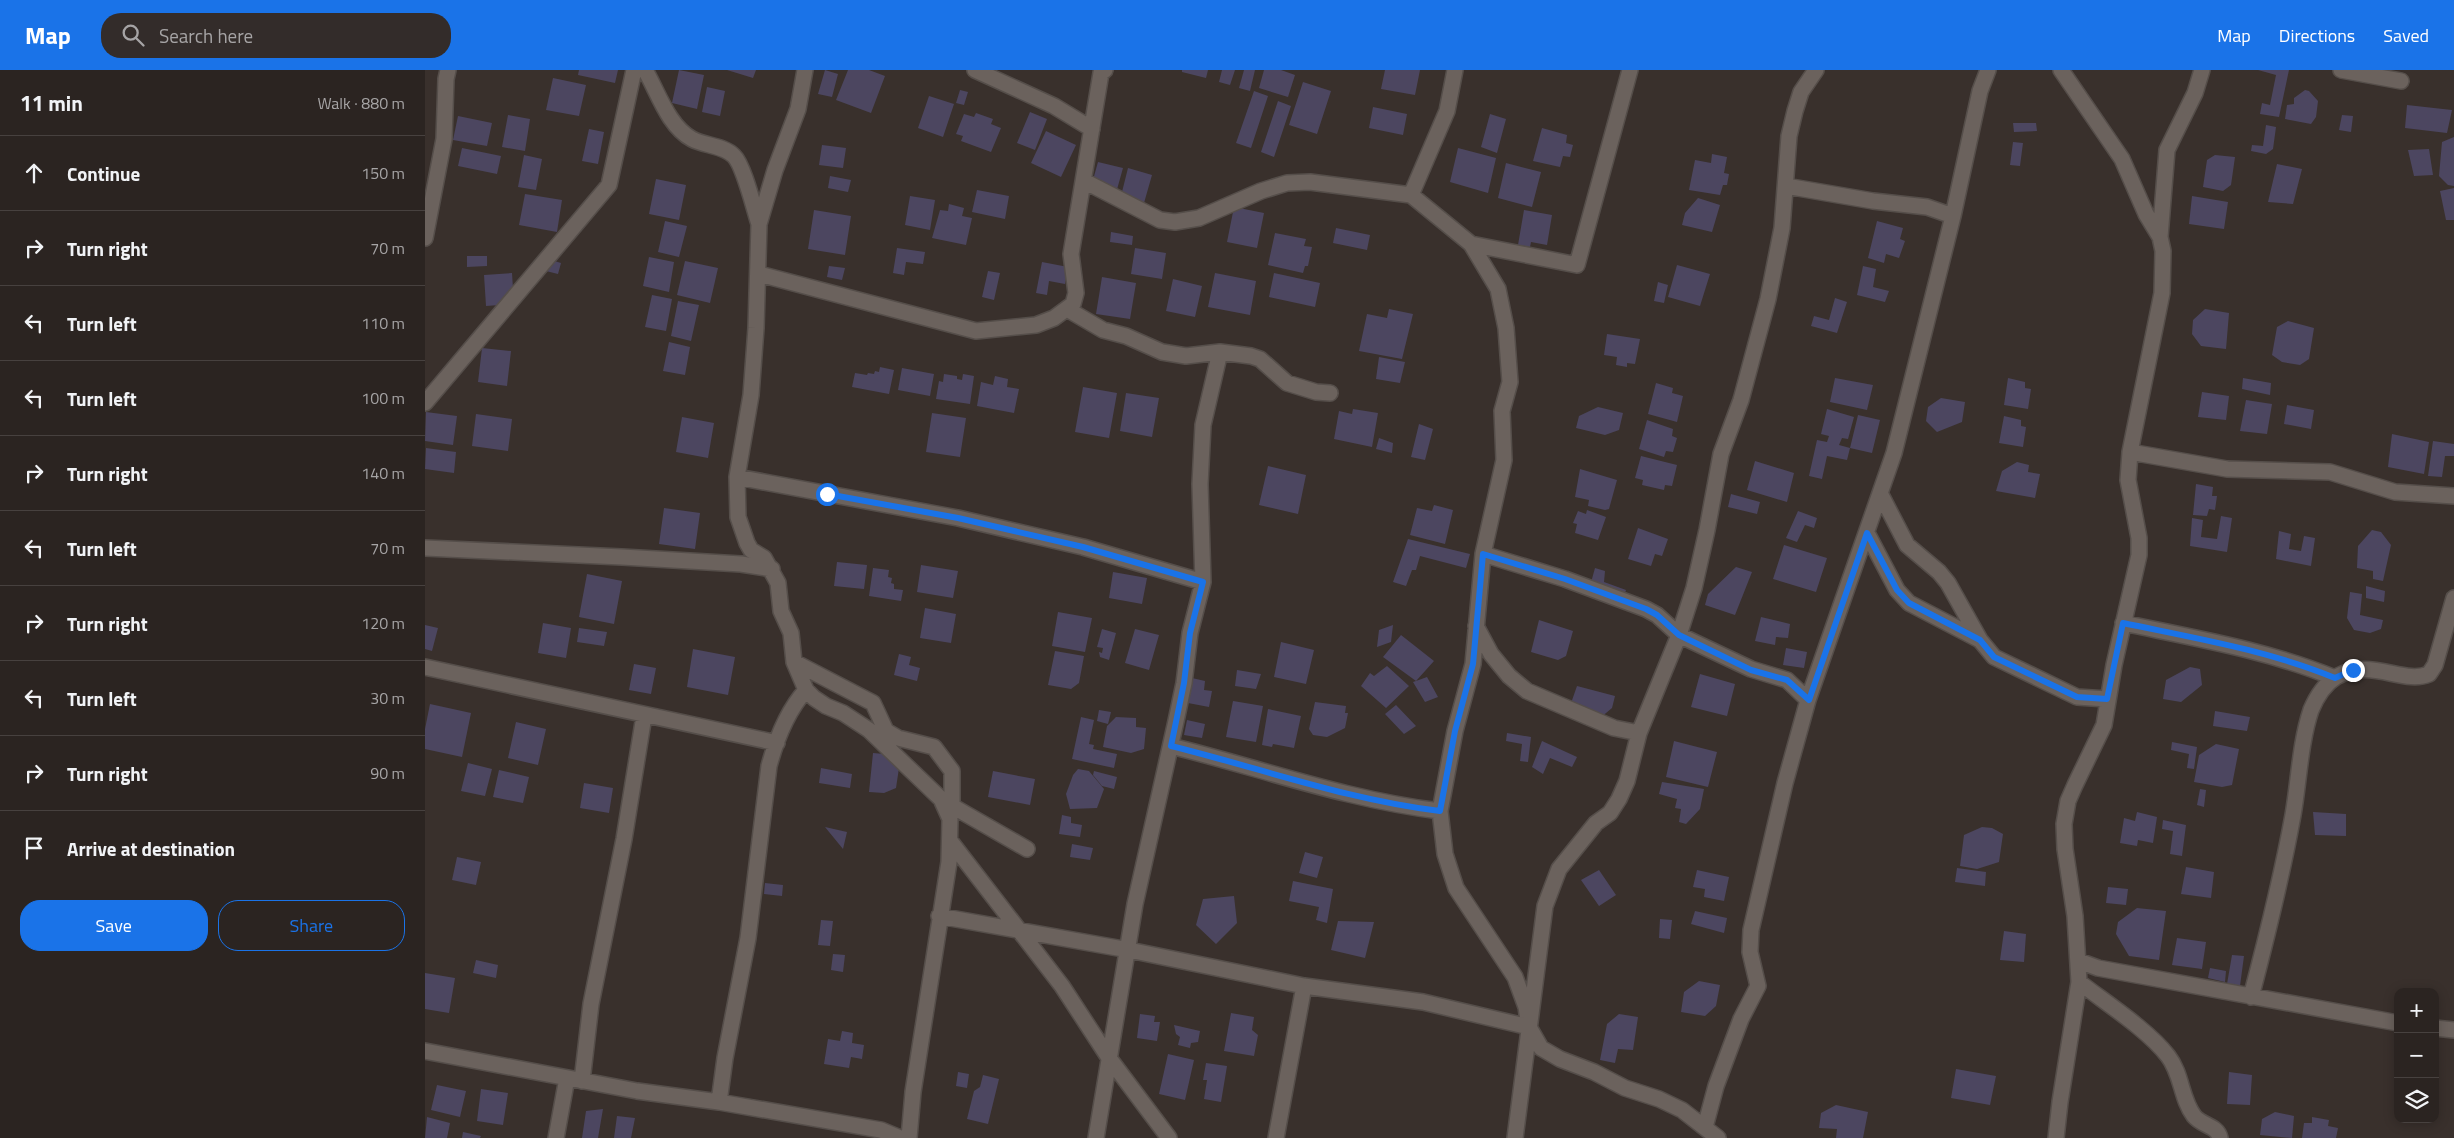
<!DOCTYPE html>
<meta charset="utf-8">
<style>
:root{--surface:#2b2421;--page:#332c2a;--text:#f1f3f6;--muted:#a6a4a5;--line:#47413f;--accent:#1a73e8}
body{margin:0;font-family:"Titillium Web",sans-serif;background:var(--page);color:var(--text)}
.controls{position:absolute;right:15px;bottom:15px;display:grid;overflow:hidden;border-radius:10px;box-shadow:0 2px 12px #0003}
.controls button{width:45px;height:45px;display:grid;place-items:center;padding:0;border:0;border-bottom:1px solid var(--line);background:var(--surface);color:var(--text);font:25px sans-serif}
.stop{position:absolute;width:15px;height:15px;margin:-11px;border:4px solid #1a73e8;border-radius:50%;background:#fff}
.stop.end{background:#1a73e8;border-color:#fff;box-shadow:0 1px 5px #0008}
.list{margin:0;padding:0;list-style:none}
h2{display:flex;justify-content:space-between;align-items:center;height:65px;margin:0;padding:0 20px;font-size:21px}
h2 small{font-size:16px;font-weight:400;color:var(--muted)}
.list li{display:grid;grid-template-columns:32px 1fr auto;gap:15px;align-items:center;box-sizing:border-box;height:75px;padding:0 20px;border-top:1px solid var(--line)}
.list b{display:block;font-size:19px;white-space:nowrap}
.list em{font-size:16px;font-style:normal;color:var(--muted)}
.actions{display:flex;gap:10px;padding:15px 20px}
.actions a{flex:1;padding:11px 0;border:1px solid var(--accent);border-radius:20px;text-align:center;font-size:18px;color:var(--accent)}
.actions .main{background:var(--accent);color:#fff}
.icon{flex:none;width:28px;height:28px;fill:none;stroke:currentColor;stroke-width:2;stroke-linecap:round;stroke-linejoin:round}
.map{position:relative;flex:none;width:2029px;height:1068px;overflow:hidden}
header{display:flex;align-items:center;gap:30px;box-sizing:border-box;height:70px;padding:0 25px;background:var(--accent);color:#fff}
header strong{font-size:24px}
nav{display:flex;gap:28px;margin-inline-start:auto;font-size:18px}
.search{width:350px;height:45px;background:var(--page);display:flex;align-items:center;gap:12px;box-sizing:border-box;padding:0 18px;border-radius:20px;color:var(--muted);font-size:19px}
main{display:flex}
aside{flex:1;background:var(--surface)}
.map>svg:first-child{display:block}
.building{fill:#4c4660}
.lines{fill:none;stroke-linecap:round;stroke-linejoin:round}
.minor-casing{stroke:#554e4a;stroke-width:18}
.minor{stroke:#6b625d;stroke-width:15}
.route{stroke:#1a73e8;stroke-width:6}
</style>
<header>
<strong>Map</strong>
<div class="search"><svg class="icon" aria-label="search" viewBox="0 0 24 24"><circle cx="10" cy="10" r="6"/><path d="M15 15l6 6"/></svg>Search here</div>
<nav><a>Map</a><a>Directions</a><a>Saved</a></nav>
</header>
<main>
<aside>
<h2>11 min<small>Walk · 880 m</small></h2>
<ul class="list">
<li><svg class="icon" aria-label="ahead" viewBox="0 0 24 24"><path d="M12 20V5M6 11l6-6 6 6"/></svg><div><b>Continue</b></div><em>150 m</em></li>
<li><svg class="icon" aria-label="right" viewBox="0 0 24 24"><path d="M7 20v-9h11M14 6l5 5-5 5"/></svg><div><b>Turn right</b></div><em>70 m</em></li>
<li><svg class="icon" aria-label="left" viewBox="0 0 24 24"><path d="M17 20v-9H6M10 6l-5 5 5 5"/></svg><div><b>Turn left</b></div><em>110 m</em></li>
<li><svg class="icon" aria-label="left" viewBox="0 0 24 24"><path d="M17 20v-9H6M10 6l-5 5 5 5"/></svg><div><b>Turn left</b></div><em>100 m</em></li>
<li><svg class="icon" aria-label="right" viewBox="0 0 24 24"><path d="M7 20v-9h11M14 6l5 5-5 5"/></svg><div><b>Turn right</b></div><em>140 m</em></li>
<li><svg class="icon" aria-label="left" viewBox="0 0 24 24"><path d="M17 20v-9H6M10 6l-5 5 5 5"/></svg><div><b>Turn left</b></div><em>70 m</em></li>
<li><svg class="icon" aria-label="right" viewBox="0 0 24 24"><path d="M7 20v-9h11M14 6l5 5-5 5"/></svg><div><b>Turn right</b></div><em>120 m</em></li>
<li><svg class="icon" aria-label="left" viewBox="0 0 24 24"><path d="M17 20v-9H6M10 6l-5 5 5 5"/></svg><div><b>Turn left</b></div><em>30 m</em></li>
<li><svg class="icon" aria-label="right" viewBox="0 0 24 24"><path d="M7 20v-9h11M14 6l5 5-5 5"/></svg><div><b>Turn right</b></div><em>90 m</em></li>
<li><svg class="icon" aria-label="arrive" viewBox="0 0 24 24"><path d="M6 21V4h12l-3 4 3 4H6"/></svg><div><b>Arrive at destination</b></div></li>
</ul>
<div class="actions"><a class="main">Save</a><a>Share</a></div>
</aside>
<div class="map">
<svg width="2029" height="1068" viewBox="0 0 2029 1068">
<rect width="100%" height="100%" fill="#39302c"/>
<path class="building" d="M154,0H193L190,13L153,5Z
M254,0L279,5L272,39L247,33Z
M302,0H331L328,8Z
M400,0L413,4L407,27L393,24Z
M423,0H444L460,6L446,43L411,30Z
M757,0H783L781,8L757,2Z
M797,0H810L805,15L794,12Z
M819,0H830L825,21L814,18Z
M839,0H856L870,5L863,27L834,18Z
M960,0H995L990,25L956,19Z
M1864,0L1854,47L1835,44L1837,33L1845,35L1851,5L1833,0Z
M128,8L161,15L154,46L121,40Z
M878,12L906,21L892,64L864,55Z
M282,17L300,21L295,46L277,42Z
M535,20L543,22L539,35L531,33Z
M1880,20L1884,21L1893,31L1891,47L1886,54L1860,49L1862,35L1869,34V28Z
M829,21L843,26L826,78L811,73Z
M504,26L529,34L518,67L493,58Z
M853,31L866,36L849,87L836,82Z
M1982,35L2027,40L2022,63L1980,58Z
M948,37L982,44L978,65L944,58Z
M605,42L622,49L610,80L592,73Z
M551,43L568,49L566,54L576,58L566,82L536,71L538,66L531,64L539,44L549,47Z
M1065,44L1081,49L1072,83L1056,77Z
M83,45L105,49L100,81L77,77Z
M1917,45L1928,46L1926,62L1914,60Z
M33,46L67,53L62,76L28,70Z
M1588,53H1611L1612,61L1589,62Z
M1841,55L1851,57L1848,79L1841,84L1826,81L1827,75L1838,76Z
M1117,58L1142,65L1141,73L1148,75L1145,87L1138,86L1135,97L1108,91Z
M164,59L179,62L173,94L157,91Z
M621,61L651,75L636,107L606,93Z
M2029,67V116L2023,115L2014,106L2017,72Z
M1588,72L1598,73L1595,96L1585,95Z
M397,75L421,78L418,98L394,95Z
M37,78L76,86L72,104L33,96Z
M1033,78L1071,88L1063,123L1025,112Z
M2004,79L2008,105L1989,106L1983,80Z
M1287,84L1302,87L1299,103L1304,104L1302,115H1298L1295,125L1264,120L1270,90L1286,93Z
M99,85L117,89L111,120L93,117Z
M1790,85L1810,87L1806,115L1798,121L1778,117L1782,90Z
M673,92L698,98L691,123L666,117Z
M1081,93L1116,102L1107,137L1073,128Z
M1852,94L1877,99L1868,134L1843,132Z
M703,98L727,105L719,133L696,126Z
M405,106L426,110L423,122L403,118Z
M231,109L261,115L254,150L224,144Z
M2029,118V150H2021L2015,121Z
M552,120L584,126L580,149L547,142Z
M100,124L137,130L132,162L94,155Z
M485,126L510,130L505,160L480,155Z
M1767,126L1803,132L1799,159L1764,154Z
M1273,128L1295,135L1287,162L1257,155L1260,143Z
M524,134L539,138L537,146L547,148L541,175L507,168L515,140L523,141Z
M809,137L839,143L832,178L802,172Z
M389,140L426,146L420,185L383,179Z
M1099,140L1127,145L1122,175L1106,172L1105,177L1093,175Z
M240,151L262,156L254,187L233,182Z
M1452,151L1478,158L1475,169L1480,171L1474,188L1461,184L1459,193L1443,188Z
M911,158L945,165L942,180L908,173Z
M686,162L708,166L707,175L685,172Z
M850,163L881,169L879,176L887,177L883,196H880L878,203L843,195Z
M472,178L500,182L498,194L481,192L479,205L468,203Z
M710,178L741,183L737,209L706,204Z
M42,186H62V196L42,197Z
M224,187L249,192L244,222L218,216Z
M120,188L136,193L133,204L117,200Z
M260,191L293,198L285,233L252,225Z
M617,192L643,197L640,214L624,211L622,225L611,223Z
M1252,195L1285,204L1275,236L1243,227Z
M404,196L420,198L417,210L402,207Z
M1438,196L1451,199L1448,217L1464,221L1460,232L1432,225Z
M563,201L575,203L569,230L557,227Z
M87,203L89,234L61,236L59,205Z
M790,203L831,211L825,245L783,237Z
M849,203L895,213L890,237L844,227Z
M677,207L711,213L705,249L671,244Z
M748,209L777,216L770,247L741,241Z
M1233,212L1243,215L1239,233L1229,231Z
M227,225L247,229L241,261L220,257Z
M1410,228L1422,232L1412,263L1386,256L1389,246L1404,250Z
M253,231L274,235L266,271L246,266Z
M964,239L988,244L977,289L934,281L942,244L962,248Z
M1780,239L1804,243L1801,279L1776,276L1767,264L1768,250Z
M1863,251L1889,258L1884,289L1875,295L1857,292L1847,285L1852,257Z
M1182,264L1215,269L1210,294L1202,293V297L1191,295L1192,287L1179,285Z
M244,272L265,277L260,305L238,301Z
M57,278L86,281L82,316L53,312Z
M954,287L980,292L975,313L951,309Z
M455,297L469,300L464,324L427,317L430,303L442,305L443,303L449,304L450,301L454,302Z
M477,298L509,304L505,326L473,320Z
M519,304L532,306V309L537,310L538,304L549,306L545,334L511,329L514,311L518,312Z
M570,306L583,309L582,317L594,319L589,343L552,336L556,312L568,315Z
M1410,308L1448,315L1442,340L1405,332Z
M1583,308L1600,312V318L1606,319L1603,339L1579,335Z
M1818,308L1846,313L1845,325L1817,319Z
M1231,313L1248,318L1247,323L1258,326L1252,352L1223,344Z
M658,317L692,323L684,368L650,362Z
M1777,322L1804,326L1801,350L1773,347Z
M701,323L734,328L727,367L695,361Z
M1516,328L1540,332L1537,352L1512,362L1501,351L1503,337Z
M1821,330L1847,334L1842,364L1815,361Z
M1862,335L1889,340L1886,359L1859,354Z
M1173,337L1198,343L1194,360L1180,365L1151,358L1154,346Z
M928,339L953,343L947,377L909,369L914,341L927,344Z
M1402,339L1429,347L1423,369L1417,368L1414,375L1425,378L1422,390L1402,386L1397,409L1384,406L1392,370L1402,372L1404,366L1396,364Z
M1,342L32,346L28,375L0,371Z
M507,343L541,348L535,387L501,382Z
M51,344L87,349L83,381L47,376Z
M1433,345L1455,350L1447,383L1425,378Z
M1579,346L1596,350V356L1601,357L1598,377L1574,373Z
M257,347L289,353L283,388L251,382Z
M1222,350L1248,359L1247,366L1252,368L1248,382L1241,381L1239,387L1214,379Z
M994,354L1008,359L1000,390L986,387Z
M1967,364L2004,372L1999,404L1963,397Z
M954,368L968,373L967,383L951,379Z
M2008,371L2029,374V386H2020L2017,407L2003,406Z
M1,378L31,382L29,403L0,399Z
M1216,386L1252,395L1247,416L1240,415L1239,420L1217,415L1218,410L1210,408Z
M1330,391L1369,403L1362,432L1322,420Z
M1592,392L1604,395L1603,402L1615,404L1610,428L1571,421L1577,401Z
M843,396L881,405L873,444L834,435Z
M1155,399L1192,410L1184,439L1180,440L1163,436L1164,430L1150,427Z
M1771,414L1788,417L1787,426H1792L1790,440L1784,439L1782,446L1768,445Z
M1306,424L1335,432L1332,444L1303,437Z
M1009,435L1028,440L1020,474L985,465L992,438L1007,441Z
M239,438L275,443L270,479L234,474Z
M1162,440L1181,447L1173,470L1150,463L1152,454L1148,453L1153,441L1161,444Z
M1373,441L1392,448L1389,458L1380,455L1372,472L1361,468Z
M1796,446L1807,448L1802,482L1765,476L1767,448L1778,450L1776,467L1792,469Z
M1213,458L1243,469L1237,486L1230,484L1226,496L1203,489Z
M1947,460L1956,462L1966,475L1958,511L1948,509V501L1932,498L1933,476Z
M1854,461L1866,464L1864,479L1876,481L1879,466L1890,468L1886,496L1851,489Z
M983,469L1045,484L1041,498L995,486L991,500H987L981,516L968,512Z
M1359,475L1402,488L1391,522L1348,509Z
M412,492L442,495L439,519L409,516Z
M496,495L533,501L528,528L492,522Z
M1311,497L1327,502L1310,545L1280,535L1283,524Z
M448,498L464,500L463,507L467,508L466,513L469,514V519L478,520L476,531L444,526Z
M1170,498L1180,501L1179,512L1201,520L1198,528L1165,516Z
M688,502L722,508L717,534L684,528Z
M162,504L197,511L189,554L154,547Z
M1941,516L1960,521L1959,532L1941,528Z
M1925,522L1937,524L1935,545L1958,550L1956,559L1945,563L1929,560L1922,548Z
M500,538L531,544L526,573L495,568Z
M633,542L667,548L660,582L627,576Z
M1336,547L1365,554L1363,568L1351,567L1350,575L1330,571Z
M1114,550L1148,561L1141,586L1133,590L1106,582Z
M118,553L146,558L141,588L113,583Z
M0,555L13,558L7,581L0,579Z
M968,555L966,572L952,577L954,560Z
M154,558L182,562L179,576L152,572Z
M677,559L691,563L684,590L675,587L674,582L677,583L678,578L672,577Z
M710,559L734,565L724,600L700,593Z
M976,565L1009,591L991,611L1002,607L1013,627L1000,632L988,612L991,611L958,587Z
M856,572L889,580L881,614L849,607Z
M1361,578L1382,582L1379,598L1358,595Z
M268,579L310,587L303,625L262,617Z
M630,581L659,586L654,613L646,619L623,615Z
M474,584L486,587L484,595L495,598L492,611L469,605Z
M209,594L231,598L226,624L204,620Z
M962,596L984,616L961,638L936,616L945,603L949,606Z
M1765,597L1775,599L1777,615L1756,632L1738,629L1741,610Z
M812,600L836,604L831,619L810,616Z
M1275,604L1310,614L1302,646L1266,637Z
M767,608L780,611L779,620L787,621L784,637L763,633Z
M1152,616L1190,626L1187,638L1175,648L1145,636Z
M808,631L838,636L831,672L801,667Z
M890,632L921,636L920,643H923L920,658L902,667L888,665L884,659Z
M5,634L46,643L37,687L0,679V659Z
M971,635L991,656L979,664L960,644Z
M843,639L876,646L869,678L848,674L847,677L837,675Z
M674,640L686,642L683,654L672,651Z
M1790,641L1825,647L1822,661L1788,656Z
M656,647L669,650L664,674L669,675L668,679L692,684L689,698L647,689Z
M691,647L711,648V657L721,658L719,679L706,683L678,677L682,656Z
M762,650L780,654L777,668L759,665Z
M91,652L121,659L113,695L83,688Z
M1082,663L1106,667L1103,692L1095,691L1097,674L1081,671Z
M1117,671L1152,687L1147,697L1125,688L1118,704L1107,697Z
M1249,671L1292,682L1283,717L1241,707Z
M1747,672L1772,677L1769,699L1762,698L1764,684L1746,680Z
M1791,674L1814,679L1807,715L1797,717L1769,712L1774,685Z
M448,683L470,685L469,695L474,698L471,718L459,723L444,722Z
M43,693L67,699L60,726L36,721Z
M396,698L427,704L425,718L394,713Z
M653,699L664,701L679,719L672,738L645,739L641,724L648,705Z
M74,700L104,707L98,733L68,727Z
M568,701L610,709L605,735L563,727Z
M669,701L692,707L689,719L677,716L668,705Z
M1237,712L1279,719L1275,739L1261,754L1254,752L1256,739L1250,738L1252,729L1234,724Z
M159,713L188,718L184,743L155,738Z
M1775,719L1781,720L1779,737L1772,735Z
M1712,742L1732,747L1728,773L1713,770L1712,776L1695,773L1699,748L1710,751Z
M1888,742L1921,744V766L1890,765Z
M637,745L646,747V753L657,755L655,767L634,764Z
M1738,750L1761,755L1757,786L1745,784L1748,761L1737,759Z
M400,757L422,762L418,779Z
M1557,757L1567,758L1578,764L1574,792L1552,799L1535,796L1539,765Z
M647,774L668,778L665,790L645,787Z
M880,782L898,787L892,808L874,803Z
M32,787L56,792L51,815L27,810Z
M1761,797L1789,802L1786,828L1756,824Z
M1532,798L1561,802L1560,816L1530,812Z
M1174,800L1191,825L1174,836L1156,810Z
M1272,800L1304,807L1299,831L1279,827L1280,819L1268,817Z
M868,811L908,819L902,853L891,850L894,837L864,831Z
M340,813L358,815L357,826L339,824Z
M1683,817L1703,819L1701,835L1681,833Z
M809,826L812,853L791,874L771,855L778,829Z
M1712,838L1741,841L1734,890L1704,886L1691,864L1693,852Z
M1270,841L1302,848L1299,863L1266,854Z
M1235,849L1247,850L1245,869L1234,868Z
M396,850L408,851L405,876L393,875Z
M913,851L949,852L940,888L906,880Z
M1579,861L1601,864L1599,892L1575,890Z
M1752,868L1781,872L1777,899L1747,895Z
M408,884L420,885L418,902L406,900Z
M1807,885L1819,886L1815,916L1802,914Z
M51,890L73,895L71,908L48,903Z
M1785,898L1801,901L1800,912L1783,908Z
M0,903L30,908L24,943L0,939Z
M1274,911L1295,915L1291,936L1280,946L1256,942L1259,922Z
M806,943L829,947L827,960L833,965L829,986L799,981Z
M715,944L730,946L729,952H735L732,971L712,968Z
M1194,944L1213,947L1208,980L1193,979L1190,993L1175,990L1182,954Z
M749,955L775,961L773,972L766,973L765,978L753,975L755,967L751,964Z
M417,961L428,963L427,973L439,975L437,989L426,987L424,998L399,994L403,969L415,971Z
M743,984L769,990L760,1030L734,1024Z
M781,993L802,996L796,1032L779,1029L782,1010H778Z
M1531,999L1571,1006L1565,1035L1526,1028Z
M533,1002L544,1004L542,1018L531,1016Z
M1804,1002L1827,1005L1825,1035L1802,1034Z
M558,1005L574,1009L563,1054L542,1049L549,1021L555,1017Z
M12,1015L41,1021L35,1047L6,1040Z
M56,1019L83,1023L78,1055L52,1051Z
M1411,1035L1443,1042L1438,1068H1411L1412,1059L1394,1058L1396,1043Z
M178,1039L173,1068H157L161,1041Z
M1850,1042L1869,1046L1867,1068L1835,1065L1837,1049Z
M192,1046L210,1048L206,1068H189Z
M2,1047L25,1053L22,1068H0Z
M1887,1047L1904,1050L1903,1056L1913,1058L1911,1068H1877L1879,1053H1887Z
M38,1062L56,1066L55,1068H37Z"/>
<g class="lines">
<defs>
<path id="minor" d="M220,0C233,22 243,56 267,69C280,76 298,75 309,86C319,96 329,139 334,154
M380,0L373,39L350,100L334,154L331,258L326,325L312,407L313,447L322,473L326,480L339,488L353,513L356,541L366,563L369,592L381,620L389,628L401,636L418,643L444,660L516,729L525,749L524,792L488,1022L484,1068
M550,0L629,36L667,59
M1916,0L1976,11
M659,111L735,150L750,152L774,148L836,121L862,113L885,112L986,125L1046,174L1073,219L1081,258L1085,312L1077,341L1079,390L1058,484L1048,594L1030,661L1015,741L1020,784L1031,818L1090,907L1101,937L1104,957L1116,978L1135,989L1169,1002L1200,1018L1234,1029L1257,1040L1293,1068
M1361,116L1448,131L1502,137L1528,146
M986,125L1022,41L1030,0
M1735,167L1742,80L1770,23L1777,0
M0,168L19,69L21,9L23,0
M1046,174L1152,195L1205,0
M334,204L551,261L611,255L629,248L648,234L651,223L646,184L676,3L680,0
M642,239L678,260L701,266L737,282L761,286L795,282L826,286L835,289L862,313L891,322L905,323
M0,333L184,115L209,0
M1705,382L1802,399L1905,402L1970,422L2029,426
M312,407L533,448L658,477L778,512
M1456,425L1482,475L1514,502L1523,513L1555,570
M1442,463L1472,520L1484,533L1555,570L1569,587L1652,627L1682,629
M0,478L197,487L316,494L347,499
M1058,484L1140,509L1221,539L1232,545L1254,565L1326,599L1362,610L1383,630
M1698,553C1769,568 1842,580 1910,608
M1051,556L1066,584L1084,606L1102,621L1189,658L1214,663
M369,592L448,633L461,661L473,668L509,677L527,701V736L602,779
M0,597L352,673
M746,676C835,698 923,730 1015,741
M526,772L637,916L684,988L744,1068
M514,846L704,880L879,916L998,932L1104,957
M1654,891L1673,898L1973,953
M1654,912C1681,933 1723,960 1743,986C1757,1004 1756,1029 1769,1046C1777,1056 1792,1055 1795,1068
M1826,927C1842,866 1857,806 1868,745C1874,711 1875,673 1886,640C1891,628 1900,614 1911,607C1946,587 1978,615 2004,604L2010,595L2029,528
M2010,958L2029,960
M0,981L212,1021L294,1032L456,1060L475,1068
M157,1011L166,934L199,769L219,646
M294,1032L300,988L323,868L344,696C351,670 363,640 381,620
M1280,1057L1291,1016L1316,949L1333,916L1325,882L1326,860L1360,713L1383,630L1469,383L1528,146L1555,21L1563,0
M131,1068L142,1008
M671,1068L710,834L751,651L759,613L765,563L778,512L775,414L778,355L795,282
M851,1068L879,916
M1090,1068L1120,836L1134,799L1171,753L1185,743L1194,729L1202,711L1214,663L1254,565L1269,518L1282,460L1296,384L1316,330L1343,229L1357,158L1364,66L1370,41L1376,22L1391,0
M1631,1068L1635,1032L1654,912L1650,846L1640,779L1639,754L1643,731L1650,715L1679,655L1689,595L1714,485V468L1703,410L1705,382L1737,223L1738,181L1735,167L1721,144L1697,89L1636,0"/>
</defs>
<use href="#minor" class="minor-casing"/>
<use href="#minor" class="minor"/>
</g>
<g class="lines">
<path class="route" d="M402,424L533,448L658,477L778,512L765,563L759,613L746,676C835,698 923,730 1015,741L1030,661L1048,594L1058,484L1140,509L1221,539L1232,545L1254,565L1326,600L1362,610L1384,630L1442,463L1472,520L1484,533L1555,570L1569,587L1652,627L1682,629L1698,553C1769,568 1842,580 1910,608L1928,600"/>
</g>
</svg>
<div class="controls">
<button>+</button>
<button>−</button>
<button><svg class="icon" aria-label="layers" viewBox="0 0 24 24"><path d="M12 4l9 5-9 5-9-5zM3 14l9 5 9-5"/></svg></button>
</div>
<div class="stop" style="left:402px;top:424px"></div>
<div class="stop end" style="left:1928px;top:600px"></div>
</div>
</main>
